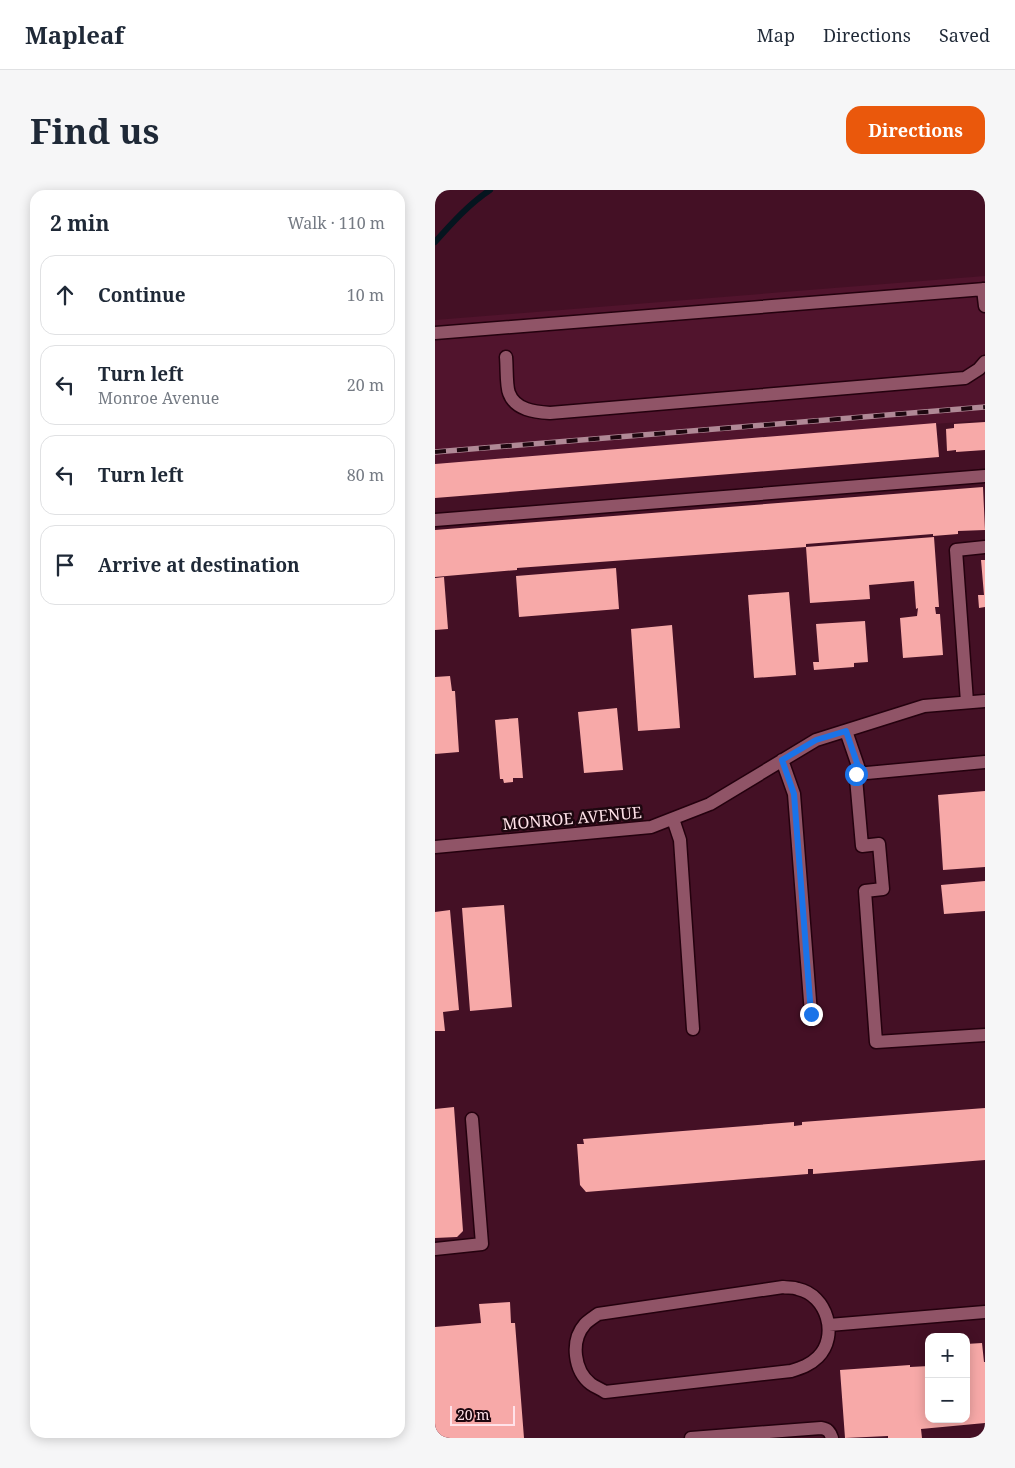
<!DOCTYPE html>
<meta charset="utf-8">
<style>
:root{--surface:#fff;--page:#f6f6f7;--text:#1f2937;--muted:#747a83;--line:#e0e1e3;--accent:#ea580c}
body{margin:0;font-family:"Noto Serif",serif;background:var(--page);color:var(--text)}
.controls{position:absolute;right:15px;bottom:15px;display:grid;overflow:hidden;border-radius:10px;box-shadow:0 2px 12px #0003}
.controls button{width:45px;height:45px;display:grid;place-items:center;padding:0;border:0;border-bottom:1px solid var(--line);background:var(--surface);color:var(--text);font:25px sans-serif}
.scale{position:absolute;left:15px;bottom:12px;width:65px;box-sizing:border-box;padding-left:5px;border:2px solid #ffe2e9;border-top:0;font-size:14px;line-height:18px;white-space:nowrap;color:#ffe2e9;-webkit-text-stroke:4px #1d070f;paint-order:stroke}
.stop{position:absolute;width:15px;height:15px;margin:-11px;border:4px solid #1a73e8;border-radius:50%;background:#fff}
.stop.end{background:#1a73e8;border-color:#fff;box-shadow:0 1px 5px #0008}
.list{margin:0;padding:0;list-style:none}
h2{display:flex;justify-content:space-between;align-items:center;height:65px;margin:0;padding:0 20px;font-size:21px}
h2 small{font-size:16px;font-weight:400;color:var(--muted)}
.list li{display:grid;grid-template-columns:32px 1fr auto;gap:15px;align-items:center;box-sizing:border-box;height:80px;margin:0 10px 10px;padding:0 10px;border:1px solid var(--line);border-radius:15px}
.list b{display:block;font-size:19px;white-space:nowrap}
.list p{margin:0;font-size:16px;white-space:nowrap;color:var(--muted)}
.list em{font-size:16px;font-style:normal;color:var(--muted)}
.icon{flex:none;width:28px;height:28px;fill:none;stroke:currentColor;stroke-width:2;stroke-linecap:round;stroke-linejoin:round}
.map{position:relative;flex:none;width:550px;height:1248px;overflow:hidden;border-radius:15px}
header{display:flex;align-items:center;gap:30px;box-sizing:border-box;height:70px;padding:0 25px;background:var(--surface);border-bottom:1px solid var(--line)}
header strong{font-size:24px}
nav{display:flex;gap:28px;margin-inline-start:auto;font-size:18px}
.intro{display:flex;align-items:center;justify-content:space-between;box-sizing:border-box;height:120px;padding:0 30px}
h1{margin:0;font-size:35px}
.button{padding:12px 22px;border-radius:15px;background:var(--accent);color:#fff;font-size:18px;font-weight:700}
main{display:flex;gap:30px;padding:0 30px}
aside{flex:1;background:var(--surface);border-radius:15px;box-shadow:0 2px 12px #0003}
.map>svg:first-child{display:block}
.built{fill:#51142d}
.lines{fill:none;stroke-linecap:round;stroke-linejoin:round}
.stream{stroke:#05151f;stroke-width:6}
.building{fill:#f7a9a8}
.minor-casing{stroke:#24010e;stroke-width:15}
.minor{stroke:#905467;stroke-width:12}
.rail-casing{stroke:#b08996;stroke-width:5.5}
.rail{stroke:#1d070f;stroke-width:4;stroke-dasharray:11;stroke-linecap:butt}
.route{stroke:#1a73e8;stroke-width:6}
.labels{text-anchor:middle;stroke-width:5;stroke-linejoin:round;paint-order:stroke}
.street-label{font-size:16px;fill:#ffe2e9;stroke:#1d070f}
</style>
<header>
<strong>Mapleaf</strong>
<nav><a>Map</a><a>Directions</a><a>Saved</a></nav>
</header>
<div class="intro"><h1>Find us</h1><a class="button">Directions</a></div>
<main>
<aside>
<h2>2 min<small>Walk · 110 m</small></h2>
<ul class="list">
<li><svg class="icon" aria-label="ahead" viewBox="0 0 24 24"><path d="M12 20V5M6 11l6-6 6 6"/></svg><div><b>Continue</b></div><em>10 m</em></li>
<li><svg class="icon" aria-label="left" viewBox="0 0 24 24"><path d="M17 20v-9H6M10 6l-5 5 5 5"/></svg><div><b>Turn left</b><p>Monroe Avenue</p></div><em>20 m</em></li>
<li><svg class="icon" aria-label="left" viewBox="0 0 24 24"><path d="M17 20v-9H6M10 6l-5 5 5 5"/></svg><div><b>Turn left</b></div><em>80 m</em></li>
<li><svg class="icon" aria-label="arrive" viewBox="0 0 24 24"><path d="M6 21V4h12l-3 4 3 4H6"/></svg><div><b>Arrive at destination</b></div></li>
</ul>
</aside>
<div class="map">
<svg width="550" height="1248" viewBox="0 0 550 1248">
<rect width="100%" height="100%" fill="#441025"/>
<path class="built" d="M550,86V230L0,274V130Z"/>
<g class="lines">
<path class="stream" d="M0,52C17,33 34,14 55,0"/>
</g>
<path class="building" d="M550,232V260L521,262V260L512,261L511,239L519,238V234Z
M501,233L504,267L0,308V274Z
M548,297L550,340L523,341V344L498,346V344L371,354V357L82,378V380L0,387V340Z
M499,347L504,417H500L501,424H505L508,465L468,468L465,428L482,426L483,418L481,419L479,391L434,395L435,409L375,413L371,357Z
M546,370H550V417L544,418L543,405H549Z
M181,378L184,419L84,427L81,386Z
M9,387L13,439L0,440V388Z
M354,402L361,485L319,488L313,405Z
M430,431L433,472L419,473V477L379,480L378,472H384L381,434Z
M237,435L245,538L203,541L196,439Z
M15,486L17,501H20L24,562L0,564V487Z
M182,518L188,580L149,583L143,522Z
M83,528L88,588H78V592L69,593L68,589H65L60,530Z
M550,601V677L508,680L503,605Z
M550,691V721L509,724L506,695Z
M69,715L77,817L35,821L27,718Z
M15,720L24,820L8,822L10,841H0V722Z
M19,917L28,1041L22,1047L0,1048V919Z
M550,918V970L378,984V979H373V984L151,1002L145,995L142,954H149L148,949L359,932V936L367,935V932Z
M75,1112L76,1133H80L89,1248H0V1137L46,1133L44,1114Z
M547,1153L549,1172H550V1233L486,1239L487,1248H453V1246L410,1248L405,1180L475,1175V1177L494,1176V1229H531V1154Z"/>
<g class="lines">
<defs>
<path id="minor" d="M548,99L550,116
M0,143L550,99
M71,167C72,176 71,196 74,203C80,220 100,222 115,223L530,188L544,179L550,172
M0,330L550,286
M532,512L521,360L550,357
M411,541L423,576L421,588L427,656L444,654L448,699L430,701L441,852L550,845
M347,570L359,604L376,824
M421,584L550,572
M238,629L245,650L258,839
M0,657L216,637L275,614L381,550L489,516L550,511
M0,1059L47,1054L37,929
M348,1097C353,1098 358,1097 363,1099C392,1105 404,1146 383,1167C375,1175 366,1178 356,1181L170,1202C166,1199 160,1197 156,1194C139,1181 135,1151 150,1134C154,1130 159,1127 163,1124Z
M394,1135L550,1122
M256,1248L386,1238C393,1239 395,1242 397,1248"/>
</defs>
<use href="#minor" class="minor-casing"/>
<use href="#minor" class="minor"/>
<defs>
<path id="rail" d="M0,262L550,217"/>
</defs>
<use href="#rail" class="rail-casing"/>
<use href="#rail" class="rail"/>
</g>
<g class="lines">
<path class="route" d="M376,824L359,604L347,570L381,550L411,541L423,576L421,584"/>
</g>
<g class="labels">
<g class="street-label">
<text transform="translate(137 628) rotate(-5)" y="6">MONROE AVENUE</text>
</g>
</g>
</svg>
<div class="controls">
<button>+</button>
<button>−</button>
</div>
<div class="scale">20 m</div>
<div class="stop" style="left:421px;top:584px"></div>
<div class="stop end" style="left:376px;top:824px"></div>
</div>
</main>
